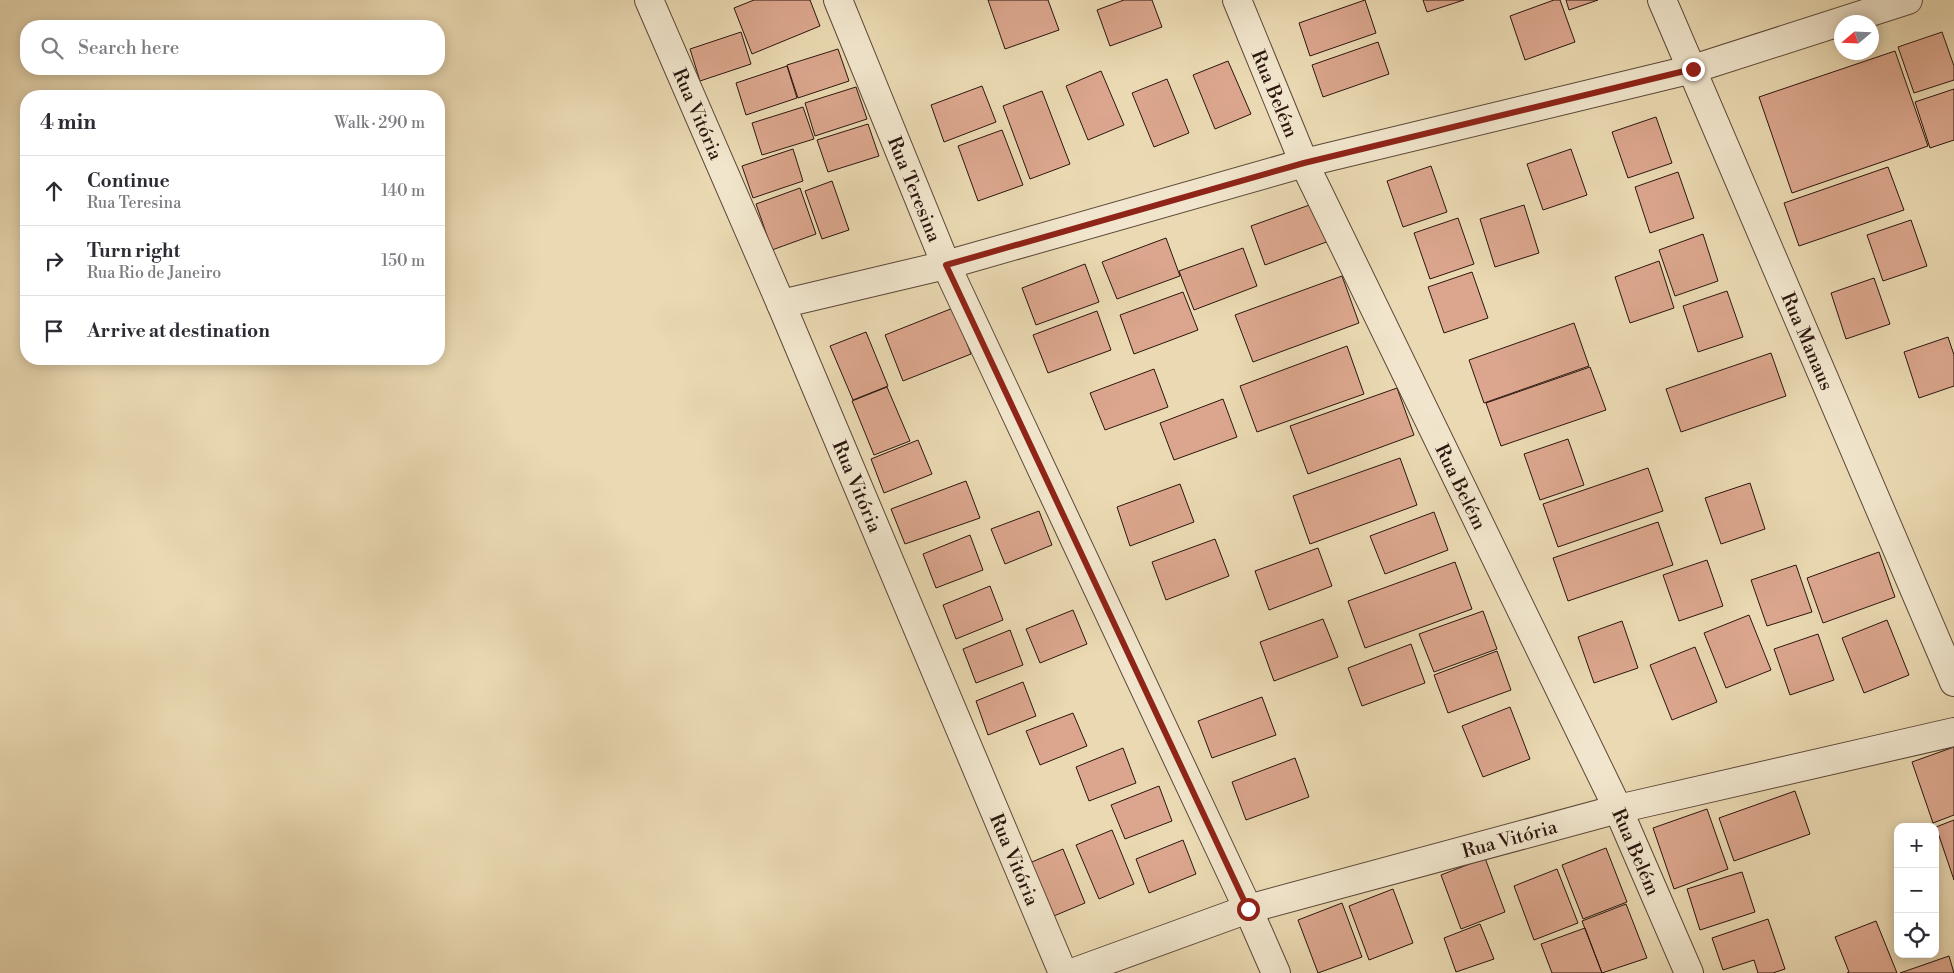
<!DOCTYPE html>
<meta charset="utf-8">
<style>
:root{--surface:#fff;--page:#f7f7f7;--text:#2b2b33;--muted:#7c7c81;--line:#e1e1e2}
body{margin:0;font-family:"Libre Bodoni",serif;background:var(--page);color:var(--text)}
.controls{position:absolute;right:15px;bottom:15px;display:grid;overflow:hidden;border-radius:10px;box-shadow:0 2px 12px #0003}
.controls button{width:45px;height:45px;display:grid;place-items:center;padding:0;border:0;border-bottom:1px solid var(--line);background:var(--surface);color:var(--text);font:25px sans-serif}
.compass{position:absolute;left:1834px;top:15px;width:45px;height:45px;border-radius:50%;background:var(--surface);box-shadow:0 2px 12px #0003;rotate:251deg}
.stop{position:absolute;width:15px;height:15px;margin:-11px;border:4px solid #8f2418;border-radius:50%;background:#fff}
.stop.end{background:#8f2418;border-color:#fff;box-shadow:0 1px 5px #0008}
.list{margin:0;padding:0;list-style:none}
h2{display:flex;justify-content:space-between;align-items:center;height:65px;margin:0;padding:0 20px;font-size:21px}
h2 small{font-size:16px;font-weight:400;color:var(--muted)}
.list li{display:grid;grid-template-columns:32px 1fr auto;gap:15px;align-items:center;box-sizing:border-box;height:70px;padding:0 20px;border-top:1px solid var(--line)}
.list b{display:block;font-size:19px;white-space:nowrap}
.list p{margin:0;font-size:16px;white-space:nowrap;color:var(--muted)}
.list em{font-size:16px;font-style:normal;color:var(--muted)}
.icon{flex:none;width:28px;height:28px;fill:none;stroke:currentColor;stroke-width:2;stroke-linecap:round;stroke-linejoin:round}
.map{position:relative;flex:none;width:1954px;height:973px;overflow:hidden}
.search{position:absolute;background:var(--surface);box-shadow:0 2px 12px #0003;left:20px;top:20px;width:425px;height:55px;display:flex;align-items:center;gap:12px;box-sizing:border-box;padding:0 18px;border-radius:20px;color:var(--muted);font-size:19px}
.panel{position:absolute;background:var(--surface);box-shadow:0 2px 12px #0003;left:20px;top:90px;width:425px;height:275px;border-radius:20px}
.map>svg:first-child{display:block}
.building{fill:#dba68d;stroke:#2c160e}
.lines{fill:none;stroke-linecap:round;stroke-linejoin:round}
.minor-casing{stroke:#5c4737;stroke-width:30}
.minor{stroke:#f1e6cd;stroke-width:28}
.route{stroke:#8f2418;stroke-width:6}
.labels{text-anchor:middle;stroke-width:5;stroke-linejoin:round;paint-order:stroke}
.street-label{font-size:19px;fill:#2c160e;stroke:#f1e6cd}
</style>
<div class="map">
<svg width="1954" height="973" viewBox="0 0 1954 973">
<rect width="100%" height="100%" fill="#ead9b2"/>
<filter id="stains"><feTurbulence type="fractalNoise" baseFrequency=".004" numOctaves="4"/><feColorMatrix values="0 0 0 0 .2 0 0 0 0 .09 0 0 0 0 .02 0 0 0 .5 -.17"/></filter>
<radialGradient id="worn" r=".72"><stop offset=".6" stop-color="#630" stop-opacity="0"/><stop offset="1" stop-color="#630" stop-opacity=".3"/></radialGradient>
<path class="building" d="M754,0H810L820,26L752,54L734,8Z
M988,0H1048L1059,30L1005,49Z
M1124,0H1152L1162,27L1110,46L1097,10Z
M1365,0L1376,33L1310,56L1299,23Z
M1423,0H1464L1427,12Z
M1554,0H1560L1575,42L1525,60L1510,16Z
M1566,0H1598L1569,10Z
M741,32L751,64L700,81L690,49Z
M1942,32L1954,66V80L1914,93L1898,47Z
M1378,42L1389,74L1323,97L1312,65Z
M838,49L849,81L798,98L787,65Z
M1895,51L1928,146L1792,193L1759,97Z
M1228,61L1251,114L1215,129L1193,75Z
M787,66L797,98L746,115L736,83Z
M1101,71L1124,125L1088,140L1066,86Z
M1167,79L1189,133L1154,147L1132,93Z
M982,86L996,122L944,142L931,105Z
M856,87L867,119L815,136L805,103Z
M1954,89V140L1930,148L1915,102Z
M1042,91L1070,164L1030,179L1003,106Z
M803,107L814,139L762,155L752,123Z
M1656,117L1672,163L1628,178L1612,132Z
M868,124L879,156L828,172L817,140Z
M1002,130L1023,185L978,201L958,146Z
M793,149L803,181L753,198L742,166Z
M1571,149L1587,195L1543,210L1527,164Z
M1431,166L1447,212L1403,227L1387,181Z
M1888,167L1904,210L1799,246L1784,203Z
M1678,172L1694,218L1650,233L1635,187Z
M832,181L849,230L822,239L805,191Z
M800,188L816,234L772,250L756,204Z
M1315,203L1329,241L1265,265L1251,226Z
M1524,205L1539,253L1495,267L1480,219Z
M1458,218L1474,264L1430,279L1414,233Z
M1911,220L1927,266L1883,281L1867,235Z
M1703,234L1718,281L1675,296L1659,250Z
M1166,238L1180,276L1117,299L1102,262Z
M1243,248L1257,286L1194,310L1179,271Z
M1659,261L1674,308L1630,323L1615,277Z
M1085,264L1099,302L1036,325L1022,288Z
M1472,272L1488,318L1444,333L1428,287Z
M1342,276L1359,323L1253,362L1235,315Z
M1874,278L1890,324L1846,339L1831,293Z
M1727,291L1743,337L1698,352L1683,306Z
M1183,292L1198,330L1134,354L1120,315Z
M953,308L971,354L903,381L885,335Z
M1097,311L1111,350L1048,373L1033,335Z
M1574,323L1589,366L1484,403L1469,360Z
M866,332L888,386L853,400L830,346Z
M1948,337L1954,355V386L1919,398L1904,352Z
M1347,346L1364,394L1257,432L1240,386Z
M1771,353L1786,396L1681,432L1666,389Z
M1590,367L1606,410L1501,446L1486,403Z
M1154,369L1168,407L1105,430L1090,393Z
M887,387L910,441L874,455L852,401Z
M1397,388L1414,435L1308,474L1290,426Z
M1223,399L1237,437L1174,460L1160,423Z
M1568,439L1584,485L1540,500L1524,454Z
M918,440L932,474L884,493L871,459Z
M1400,458L1417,505L1310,544L1293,496Z
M1648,468L1663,511L1558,547L1543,504Z
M966,481L980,518L905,544L891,509Z
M1750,483L1765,529L1721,544L1705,498Z
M1180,484L1194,522L1130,546L1117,507Z
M1039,511L1052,545L1005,564L991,529Z
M1434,512L1448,550L1385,574L1370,536Z
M1658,522L1673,565L1568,601L1553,558Z
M970,535L983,570L936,588L923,554Z
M1215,539L1229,576L1166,600L1152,562Z
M1318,548L1332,586L1269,610L1255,571Z
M1879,552L1895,597L1823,623L1807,578Z
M1707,560L1723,606L1679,621L1663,575Z
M1455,562L1472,609L1365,648L1348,601Z
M1796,565L1812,612L1767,626L1751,580Z
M990,586L1003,620L956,639L943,605Z
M1073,610L1087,644L1040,663L1026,629Z
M1483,611L1497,649L1434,672L1419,634Z
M1749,615L1771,670L1726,688L1704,633Z
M1323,619L1338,657L1274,681L1260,642Z
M1887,620L1909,675L1864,693L1842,638Z
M1622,621L1638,668L1594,683L1578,637Z
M1010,630L1023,665L976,683L963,649Z
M1818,634L1834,680L1790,695L1774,649Z
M1411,644L1425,683L1362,706L1348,668Z
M1695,647L1717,702L1672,720L1650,665Z
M1497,651L1511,690L1448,713L1434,675Z
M1023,682L1036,716L988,735L976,701Z
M1262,697L1276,735L1212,758L1198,721Z
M1510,707L1530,759L1483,777L1462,726Z
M1073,713L1087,746L1040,765L1026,731Z
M1954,747V815L1933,823L1912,762Z
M1123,748L1136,783L1089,801L1076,767Z
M1295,758L1309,797L1246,820L1232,782Z
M1159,786L1172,821L1125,839L1111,805Z
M1795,791L1810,834L1734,861L1719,818Z
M1707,809L1728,869L1674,889L1653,828Z
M1954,820V880L1936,827Z
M1112,830L1134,884L1099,899L1076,845Z
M1183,840L1196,874L1149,893L1136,859Z
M1606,848L1627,902L1583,919L1562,865Z
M1063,849L1085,903L1049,918L1027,864Z
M1485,858L1505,912L1461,929L1441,875Z
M1557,869L1578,923L1534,940L1514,886Z
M1742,872L1755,912L1700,930L1687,889Z
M1393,889L1413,943L1369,960L1349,906Z
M1342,903L1362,957L1318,973L1298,920Z
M1626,904L1647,958L1602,973L1582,921Z
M1768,919L1785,969L1773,973H1758L1754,960L1723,970L1712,938Z
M1876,921L1897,973H1847L1849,972L1835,937Z
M1480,924L1494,959L1456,972L1444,938Z
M1585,928L1602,973H1552L1541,944Z
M1949,956L1954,973H1900Z"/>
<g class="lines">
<defs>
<g id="minor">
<path id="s1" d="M649,0L781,304L1063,973"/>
<path id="s2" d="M838,0L946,265L1248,909L1276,973"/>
<path id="s3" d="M1237,0L1304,163L1618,809L1689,973"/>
<path id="s4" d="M1662,0L1954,682"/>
<path d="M781,304L946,265L1304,163L1693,69L1908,0"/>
<path id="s5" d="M1072,973L1248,909L1618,809L1954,732"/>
</g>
</defs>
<use href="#minor" class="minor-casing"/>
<use href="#minor" class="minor"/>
</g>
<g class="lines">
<path class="route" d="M1248,909L946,265L1304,163L1693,69"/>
</g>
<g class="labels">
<g class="street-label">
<text dy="7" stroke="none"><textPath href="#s3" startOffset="101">Rua Belém</textPath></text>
<text dy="7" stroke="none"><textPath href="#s1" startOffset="124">Rua Vitória</textPath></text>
<text dy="7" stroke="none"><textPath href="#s2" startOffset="204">Rua Teresina</textPath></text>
<text dy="7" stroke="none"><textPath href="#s4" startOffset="371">Rua Manaus</textPath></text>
<text dy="7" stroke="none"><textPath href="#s1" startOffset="529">Rua Vitória</textPath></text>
<text dy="7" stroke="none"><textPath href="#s3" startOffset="536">Rua Belém</textPath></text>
<text dy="7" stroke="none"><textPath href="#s5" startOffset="458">Rua Vitória</textPath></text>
<text dy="7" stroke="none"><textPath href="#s3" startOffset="941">Rua Belém</textPath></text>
<text dy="7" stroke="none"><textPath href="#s1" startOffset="934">Rua Vitória</textPath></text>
</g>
</g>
<rect width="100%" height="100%" filter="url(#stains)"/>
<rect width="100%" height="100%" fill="url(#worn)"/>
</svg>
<div class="controls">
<button>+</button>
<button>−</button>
<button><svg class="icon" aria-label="locate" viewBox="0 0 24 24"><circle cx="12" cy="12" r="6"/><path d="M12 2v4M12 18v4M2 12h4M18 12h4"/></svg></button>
</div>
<svg class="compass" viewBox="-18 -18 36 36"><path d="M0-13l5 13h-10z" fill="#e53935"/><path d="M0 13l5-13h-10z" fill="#7c7c81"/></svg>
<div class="stop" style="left:1248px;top:909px"></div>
<div class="stop end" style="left:1693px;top:69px"></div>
<div class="search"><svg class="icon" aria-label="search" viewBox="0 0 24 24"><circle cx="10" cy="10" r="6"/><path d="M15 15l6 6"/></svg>Search here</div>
<section class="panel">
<h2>4 min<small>Walk · 290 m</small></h2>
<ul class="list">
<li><svg class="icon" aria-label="ahead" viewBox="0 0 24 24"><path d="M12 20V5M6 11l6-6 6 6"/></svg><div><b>Continue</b><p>Rua Teresina</p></div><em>140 m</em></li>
<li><svg class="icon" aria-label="right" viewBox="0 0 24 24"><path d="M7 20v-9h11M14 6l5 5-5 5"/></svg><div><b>Turn right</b><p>Rua Rio de Janeiro</p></div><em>150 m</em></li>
<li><svg class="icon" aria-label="arrive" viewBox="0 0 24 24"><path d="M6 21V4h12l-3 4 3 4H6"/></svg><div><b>Arrive at destination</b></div></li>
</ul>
</section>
</div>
